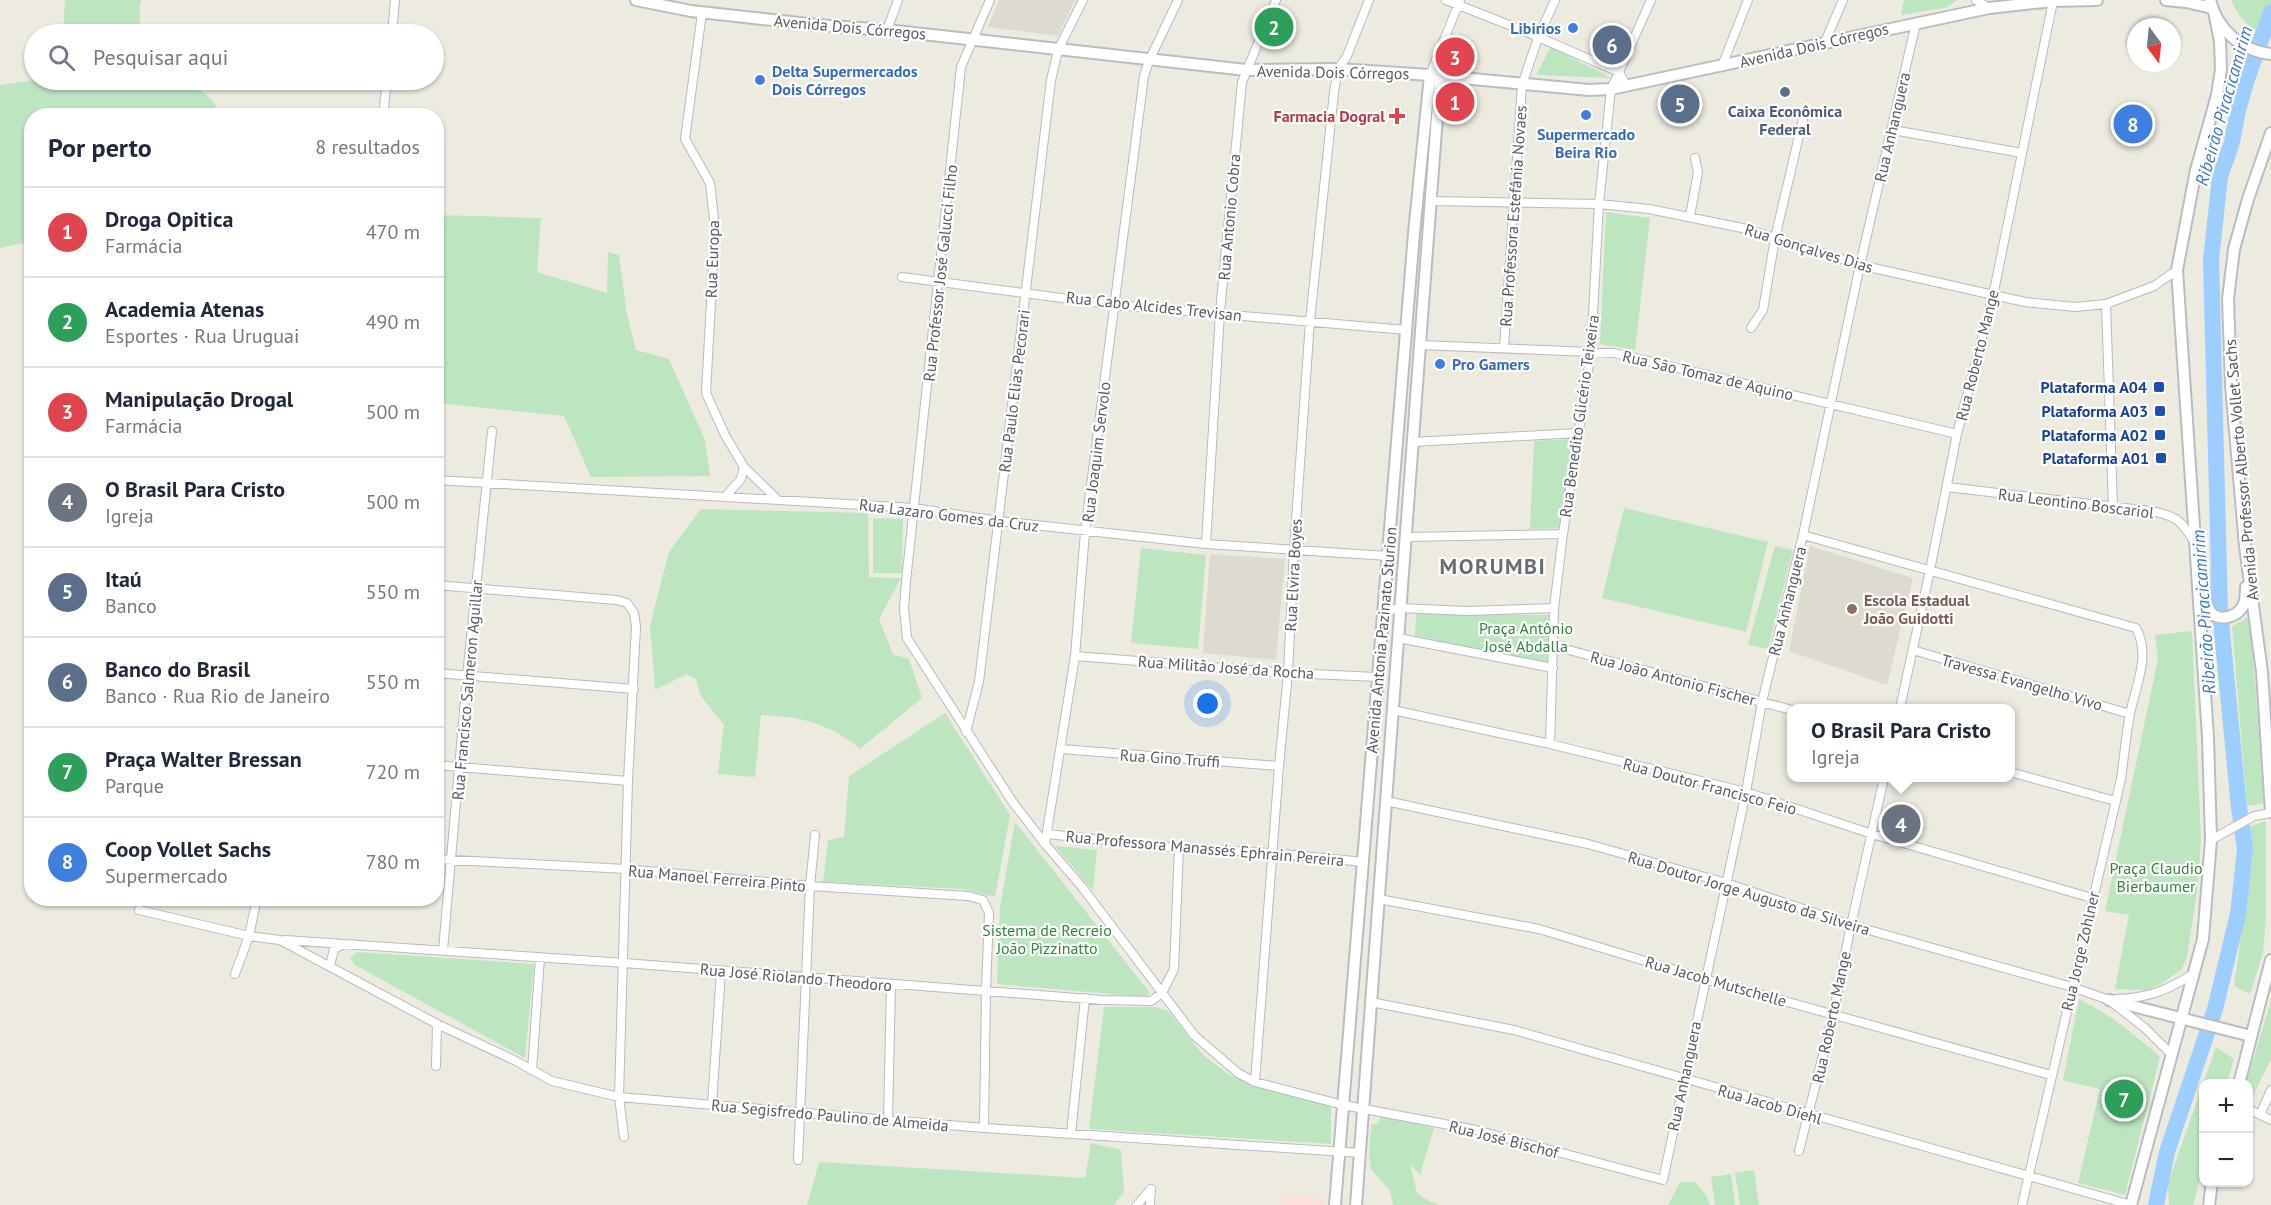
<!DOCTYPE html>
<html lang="pt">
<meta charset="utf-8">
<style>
:root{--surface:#fff;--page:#f2f2f3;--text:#1f2937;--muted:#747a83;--line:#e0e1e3;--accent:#111827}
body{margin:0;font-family:"PT Sans",sans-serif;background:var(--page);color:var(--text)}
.controls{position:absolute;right:18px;bottom:18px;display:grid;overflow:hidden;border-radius:12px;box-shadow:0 2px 4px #0004}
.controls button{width:54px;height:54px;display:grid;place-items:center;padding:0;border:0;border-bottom:2px solid var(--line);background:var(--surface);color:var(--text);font:30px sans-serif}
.compass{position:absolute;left:2127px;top:18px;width:54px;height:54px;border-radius:50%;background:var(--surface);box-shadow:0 2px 4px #0004;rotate:165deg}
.you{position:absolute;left:1208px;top:704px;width:21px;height:21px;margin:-15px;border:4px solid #fff;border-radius:50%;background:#1a73e8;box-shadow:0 0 0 9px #1a73e833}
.badge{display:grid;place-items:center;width:39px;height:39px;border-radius:50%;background:var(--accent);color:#fff;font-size:20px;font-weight:700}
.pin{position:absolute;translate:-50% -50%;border:3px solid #fff;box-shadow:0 2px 6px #0006}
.popup{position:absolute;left:1787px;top:704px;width:228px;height:78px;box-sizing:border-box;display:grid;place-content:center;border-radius:12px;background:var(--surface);filter:drop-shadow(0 2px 4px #0005);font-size:20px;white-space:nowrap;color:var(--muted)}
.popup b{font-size:22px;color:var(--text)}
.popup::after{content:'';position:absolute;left:50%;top:100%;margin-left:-12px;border:12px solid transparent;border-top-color:var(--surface)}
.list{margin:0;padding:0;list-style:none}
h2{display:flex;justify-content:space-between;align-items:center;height:78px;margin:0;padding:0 24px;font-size:26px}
h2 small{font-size:20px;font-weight:400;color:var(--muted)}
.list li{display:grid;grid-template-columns:39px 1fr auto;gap:18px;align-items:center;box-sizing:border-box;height:90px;padding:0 24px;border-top:2px solid var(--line)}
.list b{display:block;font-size:22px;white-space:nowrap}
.list p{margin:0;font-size:20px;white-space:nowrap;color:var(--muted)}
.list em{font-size:20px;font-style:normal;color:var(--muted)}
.icon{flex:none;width:33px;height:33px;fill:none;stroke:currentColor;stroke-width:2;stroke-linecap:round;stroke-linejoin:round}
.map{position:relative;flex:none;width:2271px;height:1205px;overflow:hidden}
.search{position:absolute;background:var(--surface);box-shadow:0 2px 4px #0004;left:24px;top:24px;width:420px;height:66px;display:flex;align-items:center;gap:15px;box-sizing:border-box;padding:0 21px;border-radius:33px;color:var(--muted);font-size:22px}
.panel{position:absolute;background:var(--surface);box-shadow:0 2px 4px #0004;left:24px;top:108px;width:420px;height:798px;border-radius:24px}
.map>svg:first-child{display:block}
.education{fill:#dddacf}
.medical{fill:#fbe1db}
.green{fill:#bce5c0}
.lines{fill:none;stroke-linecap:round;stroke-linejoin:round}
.river{stroke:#9ecdff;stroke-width:16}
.street-casing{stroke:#b8bac0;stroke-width:10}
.secondary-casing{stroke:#b9bcc3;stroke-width:14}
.street{stroke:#fff;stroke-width:8}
.secondary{stroke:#fff;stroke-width:10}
.shop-dot{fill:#3f7fe0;stroke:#fff;stroke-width:2}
.service-dot{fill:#5c6f8a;stroke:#fff;stroke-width:2}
.health-dot{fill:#e0444e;stroke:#fff;stroke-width:2}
.transit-dot{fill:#1a4fb4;stroke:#fff;stroke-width:2}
.education-dot{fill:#8d6e63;stroke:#fff;stroke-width:2}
.labels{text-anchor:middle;stroke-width:4.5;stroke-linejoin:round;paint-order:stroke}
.street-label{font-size:16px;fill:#595c62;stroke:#fff}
.shop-label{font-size:16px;font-weight:bold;fill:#366cbe;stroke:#fff;text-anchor:start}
.service-label{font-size:16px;font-weight:bold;fill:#4e5e75;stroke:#fff}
.health-label{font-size:16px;font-weight:bold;fill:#be3a42;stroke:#fff;text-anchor:end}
.transit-label{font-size:16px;font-weight:bold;fill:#164399;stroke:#fff;text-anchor:end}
.education-label{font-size:16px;font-weight:bold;fill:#785e54;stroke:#fff;text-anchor:start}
.park-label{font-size:16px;fill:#34863f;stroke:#fff}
.water-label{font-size:18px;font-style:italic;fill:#4075c4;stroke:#fff}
.district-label{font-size:22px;font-weight:bold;letter-spacing:1.5px;fill:#6a6e74;stroke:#fff}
</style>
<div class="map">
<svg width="2271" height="1205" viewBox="0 0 2271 1205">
<rect width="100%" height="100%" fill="#edebe0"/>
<path class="education" d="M999,0H1075L1058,36L988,27Z
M1810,546L1913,578L1887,685L1789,651Z
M1210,554L1285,559L1276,660L1203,653Z"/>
<path class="medical" d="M1282,1194L1324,1197L1323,1205H1282Z"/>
<path class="green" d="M65,0H142L140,4V34H63Z
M1904,0H1957L1948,7L1901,15Z
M2231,0H2271V36C2251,31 2239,19 2231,0Z
M1551,47L1611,78L1536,75Z
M35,80H147L157,90C164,89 173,85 180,85C199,86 215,98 220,115L32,116L31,243L17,244L0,248V85Z
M1606,212L1650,218L1635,350L1600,344Z
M437,215L541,218L537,272L607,293L608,252L619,255L627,315L636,350L669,359L705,440L710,476L591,477L564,416L437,403Z
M1573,439L1559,528L1530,529L1534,441Z
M1624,508L1768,542L1746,632L1602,598Z
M701,509L868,513L869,577L901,578L879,619L893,654L909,659L922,698L860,749C829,723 801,717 761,715L755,777L718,774L724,725L700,695L696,679L687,674L655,690L650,625L669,552Z
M873,518L903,519L902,573H873Z
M1775,546L1793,550L1768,649L1748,645Z
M1141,548L1206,555L1198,649L1131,643Z
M1416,614L1549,615L1547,664L1415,636Z
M2250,616L2264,803L2247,806L2232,626Z
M2192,631L2201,839L2198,885L2187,957L2182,969L2161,984L2147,990L2115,989L2129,915L2105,911L2158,659L2155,635Z
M945,713L1010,815L995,897L963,889L823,882L828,840L844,837L849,776Z
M2266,821V916L2263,953L2250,994L2234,986L2252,859L2248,827Z
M1015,822L1150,993L1146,997L997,984L1000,907Z
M1055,846L1097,850L1093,891Z
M357,952L534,964L525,1058L355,965L350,958Z
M2079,999C2111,1015 2133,1033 2160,1057L2125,1195L2078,1183L2100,1089L2063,1080Z
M2271,1001V1059L2249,1104L2248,1084L2246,1083Z
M1104,1007H1156L1168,1011L1203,1055L1231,1076L1331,1107V1144L1089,1129Z
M2216,1047L2234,1059L2227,1083L2204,1084L2203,1167L2193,1205H2169L2168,1183Z
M1380,1115L1434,1128L1420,1175L1410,1164L1417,1193L1429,1201L1440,1205H1393L1390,1191L1371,1169L1369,1155L1371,1125L1379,1123Z
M1091,1143L1121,1150L1124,1192L1114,1205H807L819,1162L1085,1178Z
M1754,1170L1759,1205H1740L1735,1173Z
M1731,1174L1735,1205H1715L1711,1177Z
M1680,1182H1695L1706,1195L1710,1205H1668Z"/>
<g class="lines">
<path class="river" d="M2156,1205L2167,1152L2215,1009L2238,914L2245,849L2239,808L2220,611L2211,260L2220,177L2232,142L2238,110L2247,79L2271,12"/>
<defs>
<path id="street" d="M990,0L961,67L906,581L904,608L907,638L1012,801L1045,844L1082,887L1194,1035L1238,1073L1255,1082L1343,1105L1476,1130L1663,1180L1746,792L1762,702L1803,535L1860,265L1916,23
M1446,0L1524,31L1619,72L1611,89L1599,204L1591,351L1563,534L1554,608L1550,744
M1976,0L1989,8
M702,13L685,139L710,183L715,228L706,393L725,435L744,467
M887,30L898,0
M392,34L395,0
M1825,42L1843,0
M1722,66L1748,0
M1430,75L1460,0
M1626,85L1619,72L1651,0
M383,116L387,80
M1893,130L2022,153
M1430,201L1599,204L1649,209L1747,229L1860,265L2025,302L2075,307L2106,304L2154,286L2177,270
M1690,216L1698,172L1695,158
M902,277L1115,305L1406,330
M2106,304L2113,507
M1751,328L1763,310L1775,238L1803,119
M1420,345L1614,353L1957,434
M1504,347L1522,85L1538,38L1555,0
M1413,442L1578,433
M436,480L914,508L999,521L1206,544L1388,556
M1947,487L2151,511C2176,516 2180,519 2194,541
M725,497L741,479L744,467L778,500
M1803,535L2136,628C2151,656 2136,684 2130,714C2126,735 2124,757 2121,779L2022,1205
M1406,537L1563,534
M1206,544L1220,312L1242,82L1276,0
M436,585L616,600L627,603L634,613L636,626L628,781L619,1097L624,1137
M1383,614L1387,611L1400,608L1467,611L1554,608
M1398,638L1553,668
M1554,646L1792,710
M1913,650L2130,714
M1075,656L1288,673L1378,677
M436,673L634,689
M1900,708L1930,570L1957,434L1993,296L2053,1
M1393,710L1550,744L1746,792L1872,834L2092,898
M966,732L979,682L1051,80L1058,50L1083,0
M1061,749L1279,766
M436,765L628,781
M2010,772L2115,801
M1386,801L1588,844L1726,883L1851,925L2072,987L2109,1000L2145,1028L2172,1055
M1047,834L1179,848L1272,853L1364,862
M2211,840L2254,816L2271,813
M1045,844L1075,656L1085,532L1144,76L1149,61L1178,0
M436,859L626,869L810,886L968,896L983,900L989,913L986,990L984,1128
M1379,899L1539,929L1705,979L2051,1075
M139,910L249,936L280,940L437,1024L516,1061L552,1081L619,1097L984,1128L1360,1153
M285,940L624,963L1102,1000L1151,1001L1162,993L1174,969L1179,848
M443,950L467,676L492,431
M330,966L334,949L344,944
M235,974L249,936L257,898
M2116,999C2148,998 2166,991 2193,974
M1371,1002L1514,1030L2131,1205
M436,1066L437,1024
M532,1070L540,958
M1255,1082L1279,766L1288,673L1294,549L1310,321L1334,92L1338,69L1347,56L1369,0
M712,1104L721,971
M2248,1109L2271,1120
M2260,1115L2271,1090
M888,1120L891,984
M1071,1134L1085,998
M1799,1151L1833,1015L1851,925L1884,778
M798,1160L810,886L815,835
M1137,1205L1151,1189
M1150,1205L1151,1189"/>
<path id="secondary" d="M636,0L691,11L817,25L887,30L1246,70L1338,69L1430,75L1589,90L1611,89L1989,8L2053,1L2097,0
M2166,0L2186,2L2212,8
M2210,0C2217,29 2241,51 2271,54
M2271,133L2248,199L2234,249L2228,299L2231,385L2245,546L2262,672L2271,812
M2203,572C2204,584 2204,601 2210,611C2218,623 2237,617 2243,606C2246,600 2246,594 2246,587
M2109,1000L2251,1036
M2239,1084L2271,960
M1335,1205L1414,233L1430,75
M1356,1205L1440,76
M2131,1205L2203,939L2211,840L2208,737L2177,270L2196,170L2217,95L2221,69L2220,41L2214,12
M2209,1205L2212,1182"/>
</defs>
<use href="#street" class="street-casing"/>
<use href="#secondary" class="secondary-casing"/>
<use href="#street" class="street"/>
<use href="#secondary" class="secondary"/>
</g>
<g class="shop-dot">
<circle cx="1573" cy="28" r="6"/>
<circle cx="760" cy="80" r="6"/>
<circle cx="1586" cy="115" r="6"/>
<circle cx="1440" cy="364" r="6"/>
</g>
<circle class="service-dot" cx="1785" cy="92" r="6"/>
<path class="health-dot" d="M1394 107h6v6h6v6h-6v6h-6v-6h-6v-6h6z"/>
<g class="transit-dot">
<rect x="2153" y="381" width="12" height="12" rx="3"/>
<rect x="2154" y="405" width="12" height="12" rx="3"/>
<rect x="2154" y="429" width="12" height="12" rx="3"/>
<rect x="2155" y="452" width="12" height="12" rx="3"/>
</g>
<circle class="education-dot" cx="1852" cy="609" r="6"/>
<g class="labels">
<g class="street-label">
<text transform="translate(850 27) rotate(5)" y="6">Avenida Dois Córregos</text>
<text transform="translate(1814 45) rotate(-13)" y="6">Avenida Dois Córregos</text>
<text transform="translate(1333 72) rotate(1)" y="6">Avenida Dois Córregos</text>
<text transform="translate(1892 127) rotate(-77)" y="6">Rua Anhanguera</text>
<text transform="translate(1513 216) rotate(-86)" y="6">Rua Professora Estefânia Novaes</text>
<text transform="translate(1229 217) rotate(-85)" y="6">Rua Antonio Cobra</text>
<text transform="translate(1809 248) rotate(17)" y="6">Rua Gonçalves Dias</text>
<text transform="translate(712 259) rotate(-88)" y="6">Rua Europa</text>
<text transform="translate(940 273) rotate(-84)" y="6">Rua Professor José Galucci Filho</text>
<text transform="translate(1154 306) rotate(6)" y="6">Rua Cabo Alcides Trevisan</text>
<text transform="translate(1977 355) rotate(-76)" y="6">Rua Roberto Mange</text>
<text transform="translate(1708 375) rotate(13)" y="6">Rua São Tomaz de Aquino</text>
<text transform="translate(1014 391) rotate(-83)" y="6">Rua Paulo Elias Pecorari</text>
<text transform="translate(1579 416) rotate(-82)" y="6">Rua Benedito Glicério Teixeira</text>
<text transform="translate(1096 452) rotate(-83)" y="6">Rua Joaquim Servolo</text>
<text transform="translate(2241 470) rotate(-95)" y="6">Avenida Professor Alberto Vollet Sachs</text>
<text transform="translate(2076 503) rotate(7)" y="6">Rua Leontino Boscariol</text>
<text transform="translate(949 515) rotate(7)" y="6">Rua Lazaro Gomes da Cruz</text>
<text transform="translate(1293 575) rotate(-87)" y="6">Rua Elvira Boyes</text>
<text transform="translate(1787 601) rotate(-76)" y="6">Rua Anhanguera</text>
<text transform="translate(1381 640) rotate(-85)" y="6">Avenida Antonia Pazinato Sturion</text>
<text transform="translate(1226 667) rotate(4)" y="6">Rua Militão José da Rocha</text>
<text transform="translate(1673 678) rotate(15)" y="6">Rua João Antonio Fischer</text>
<text transform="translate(2022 682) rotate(16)" y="6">Travessa Evangelho Vivo</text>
<text transform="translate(467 690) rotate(-85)" y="6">Rua Francisco Salmeron Aguillar</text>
<text transform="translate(1170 758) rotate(4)" y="6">Rua Gino Truffi</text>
<text transform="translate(1710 786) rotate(15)" y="6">Rua Doutor Francisco Feio</text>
<text transform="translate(1205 848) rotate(5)" y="6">Rua Professora Manassés Ephrain Pereira</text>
<text transform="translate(717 878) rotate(5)" y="6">Rua Manoel Ferreira Pinto</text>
<text transform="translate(1749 893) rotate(17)" y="6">Rua Doutor Jorge Augusto da Silveira</text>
<text transform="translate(2080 951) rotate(-77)" y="6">Rua Jorge Zohlner</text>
<text transform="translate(796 977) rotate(5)" y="6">Rua José Riolando Theodoro</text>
<text transform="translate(1716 981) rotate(16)" y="6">Rua Jacob Mutschelle</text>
<text transform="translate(1831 1017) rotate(-78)" y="6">Rua Roberto Mange</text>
<text transform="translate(1684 1076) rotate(-78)" y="6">Rua Anhanguera</text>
<text transform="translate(1770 1104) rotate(16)" y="6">Rua Jacob Diehl</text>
<text transform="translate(830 1115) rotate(5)" y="6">Rua Segisfredo Paulino de Almeida</text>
<text transform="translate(1504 1139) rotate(14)" y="6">Rua José Bischof</text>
</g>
<g class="shop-label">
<text x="1561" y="34" text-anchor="end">Libirios</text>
<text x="772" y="77">Delta Supermercados<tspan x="772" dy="18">Dois Córregos</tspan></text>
<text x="1586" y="140" text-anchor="middle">Supermercado<tspan x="1586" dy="18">Beira Rio</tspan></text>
<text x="1452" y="370">Pro Gamers</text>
</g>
<g class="service-label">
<text x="1785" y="117">Caixa Econômica<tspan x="1785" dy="18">Federal</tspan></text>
</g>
<g class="health-label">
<text x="1385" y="122">Farmacia Dogral</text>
</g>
<g class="transit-label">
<text x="2147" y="393">Plataforma A04</text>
<text x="2148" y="417">Plataforma A03</text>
<text x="2148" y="441">Plataforma A02</text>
<text x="2149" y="464">Plataforma A01</text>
</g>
<g class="education-label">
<text x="1864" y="606">Escola Estadual<tspan x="1864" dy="18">João Guidotti</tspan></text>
</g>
<g class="park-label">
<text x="1526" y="634">Praça Antônio<tspan x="1526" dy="18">José Abdalla</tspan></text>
<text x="2156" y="874">Praça Claudio<tspan x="2156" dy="18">Bierbaumer</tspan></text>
<text x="1047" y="936">Sistema de Recreio<tspan x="1047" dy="18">João Pìzzinatto</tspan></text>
</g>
<g class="water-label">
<text transform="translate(2224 106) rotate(-74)" y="6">Ribeirão Piracicamirim</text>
<text transform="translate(2204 612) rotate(-94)" y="6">Ribeirão Piracicamirim</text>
</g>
<g class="district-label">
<text x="1493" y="574">MORUMBI</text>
</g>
</g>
</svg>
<div class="controls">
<button>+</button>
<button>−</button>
</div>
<svg class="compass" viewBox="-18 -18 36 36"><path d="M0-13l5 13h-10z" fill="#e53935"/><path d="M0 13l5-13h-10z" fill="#747a83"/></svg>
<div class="you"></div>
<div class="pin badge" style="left:1455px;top:102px;background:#e0444e">1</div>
<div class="pin badge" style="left:1274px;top:27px;background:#2e9e5b">2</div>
<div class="pin badge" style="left:1455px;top:57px;background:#e0444e">3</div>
<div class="pin badge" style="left:1901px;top:824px;background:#6b7280">4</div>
<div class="popup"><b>O Brasil Para Cristo</b>Igreja</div>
<div class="pin badge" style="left:1680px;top:104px;background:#5c6f8a">5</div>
<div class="pin badge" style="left:1612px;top:45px;background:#5c6f8a">6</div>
<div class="pin badge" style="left:2124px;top:1099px;background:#2e9e5b">7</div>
<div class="pin badge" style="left:2133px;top:124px;background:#3f7fe0">8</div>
<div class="search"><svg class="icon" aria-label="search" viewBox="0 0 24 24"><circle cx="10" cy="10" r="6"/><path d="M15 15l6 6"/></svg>Pesquisar aqui</div>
<section class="panel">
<h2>Por perto<small>8 resultados</small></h2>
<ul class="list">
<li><span class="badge" style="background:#e0444e">1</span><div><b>Droga Opitica</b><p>Farmácia</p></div><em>470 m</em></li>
<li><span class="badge" style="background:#2e9e5b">2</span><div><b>Academia Atenas</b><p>Esportes · Rua Uruguai</p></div><em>490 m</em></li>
<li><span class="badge" style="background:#e0444e">3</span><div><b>Manipulação Drogal</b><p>Farmácia</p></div><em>500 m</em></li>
<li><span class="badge" style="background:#6b7280">4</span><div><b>O Brasil Para Cristo</b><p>Igreja</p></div><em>500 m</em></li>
<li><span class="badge" style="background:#5c6f8a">5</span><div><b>Itaú</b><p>Banco</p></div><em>550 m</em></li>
<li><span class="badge" style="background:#5c6f8a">6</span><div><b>Banco do Brasil</b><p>Banco · Rua Rio de Janeiro</p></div><em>550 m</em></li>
<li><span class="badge" style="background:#2e9e5b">7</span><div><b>Praça Walter Bressan</b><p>Parque</p></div><em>720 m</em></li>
<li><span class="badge" style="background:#3f7fe0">8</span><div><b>Coop Vollet Sachs</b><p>Supermercado</p></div><em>780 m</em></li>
</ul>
</section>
</div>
